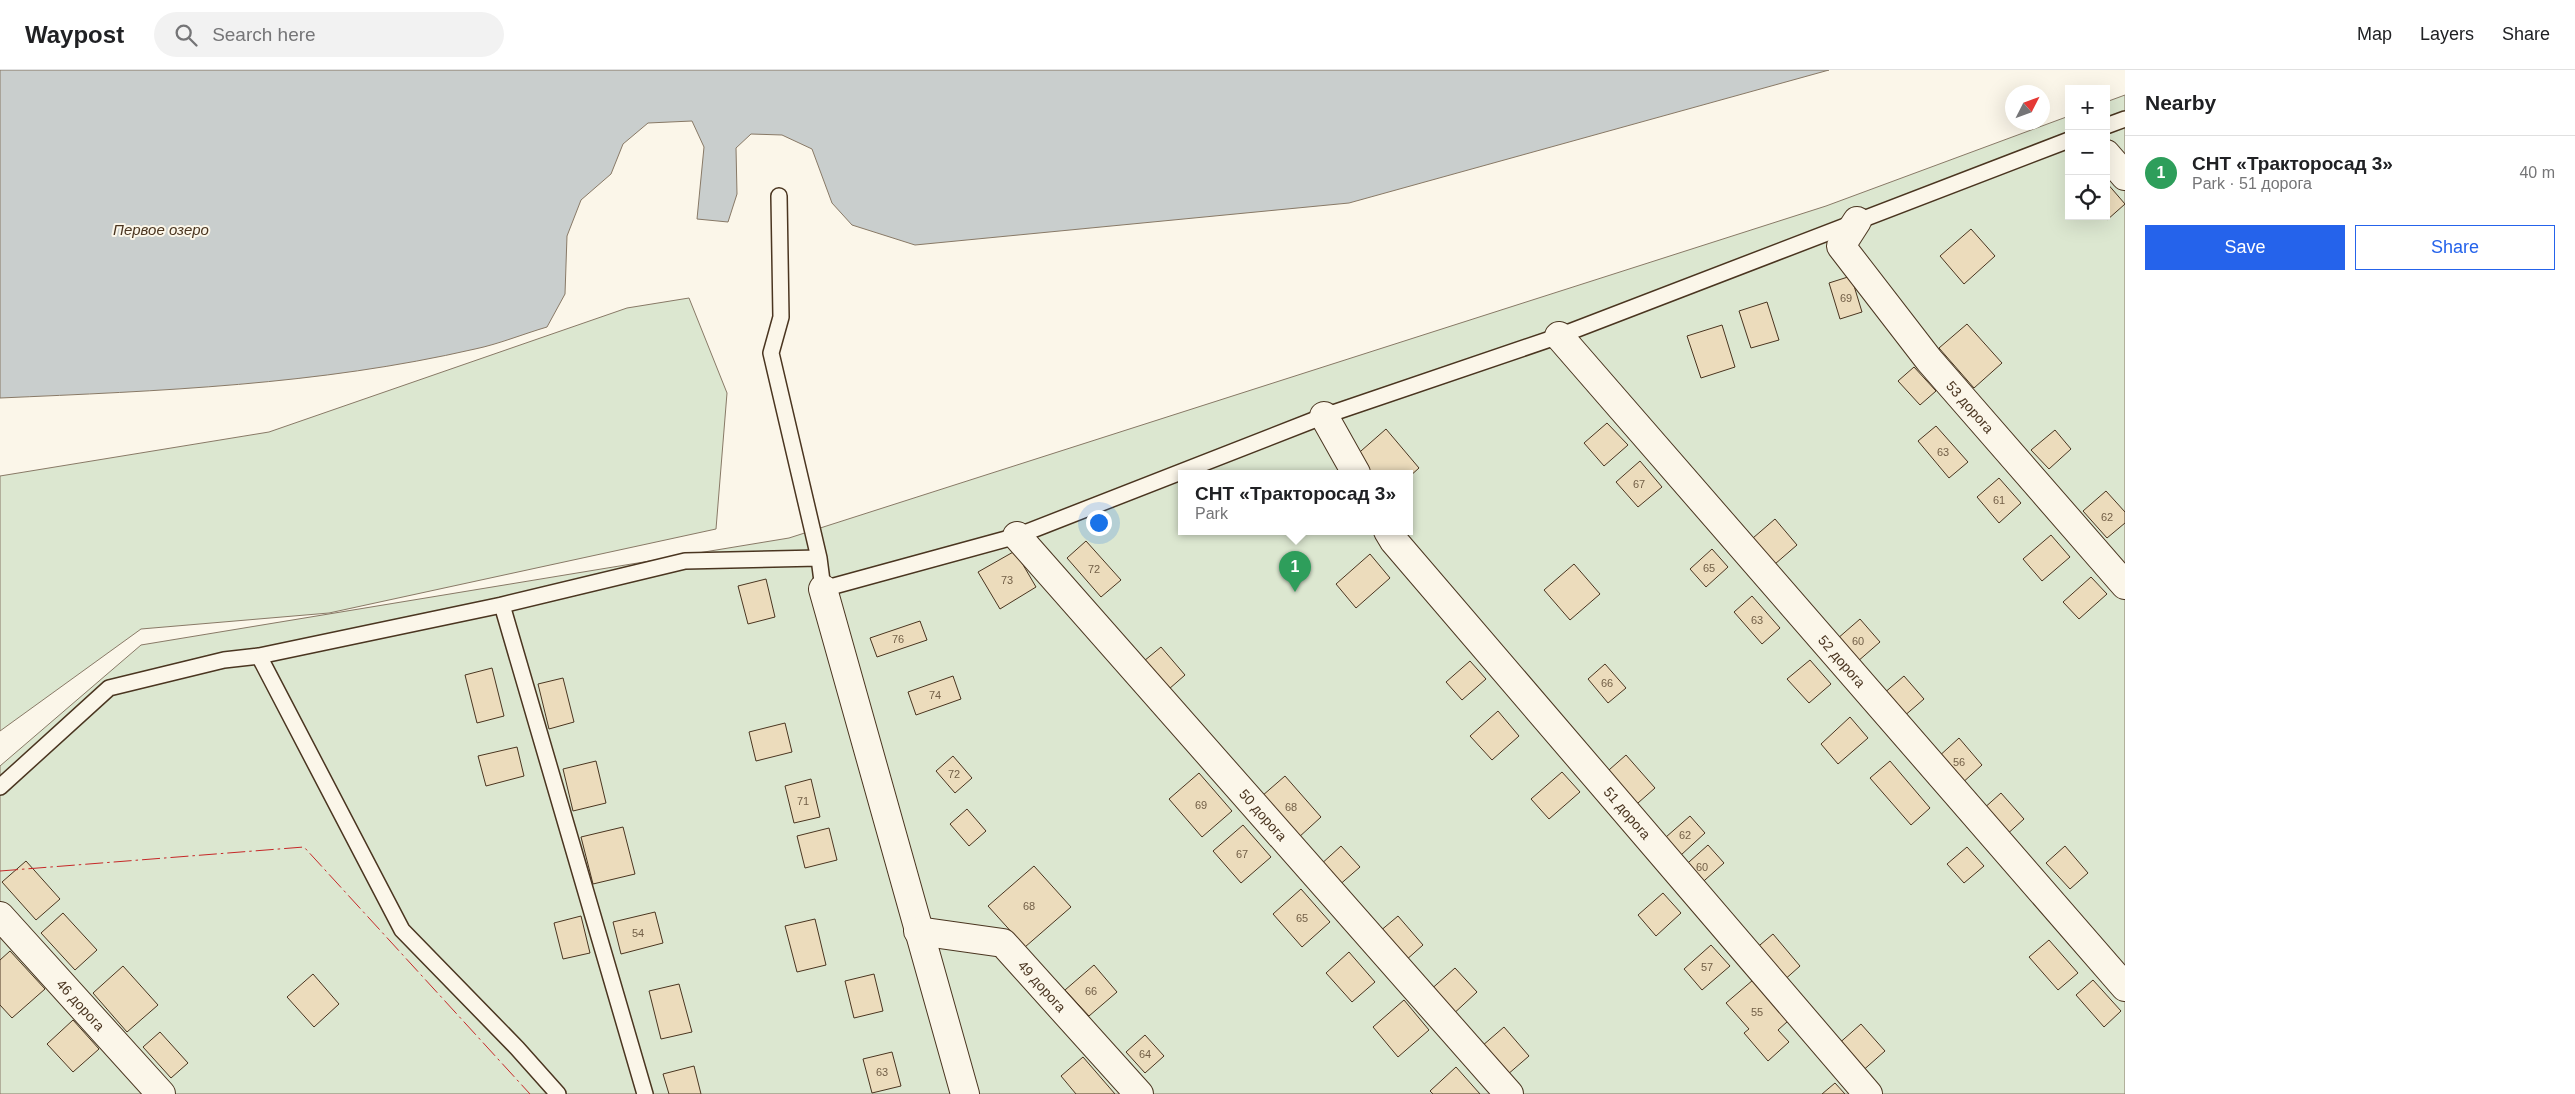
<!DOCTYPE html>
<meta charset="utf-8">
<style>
:root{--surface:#fff;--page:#f2f2f2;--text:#202124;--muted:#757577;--line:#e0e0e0;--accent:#2563eb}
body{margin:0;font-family:Helvetica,sans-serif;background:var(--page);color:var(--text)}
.controls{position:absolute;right:15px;top:15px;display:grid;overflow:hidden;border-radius:0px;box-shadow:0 5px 20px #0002}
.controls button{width:45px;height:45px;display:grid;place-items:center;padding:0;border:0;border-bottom:1px solid var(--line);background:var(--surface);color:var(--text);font:25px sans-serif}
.compass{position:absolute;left:2005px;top:15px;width:45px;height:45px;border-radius:50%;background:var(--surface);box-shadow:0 5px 20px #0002;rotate:48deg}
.you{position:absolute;left:1098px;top:452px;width:18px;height:18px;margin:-12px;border:4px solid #fff;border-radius:50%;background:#1a73e8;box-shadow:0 0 0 8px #1a73e833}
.badge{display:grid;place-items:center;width:32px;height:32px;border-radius:50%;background:var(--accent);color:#fff;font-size:16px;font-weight:700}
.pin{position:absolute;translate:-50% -41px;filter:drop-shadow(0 1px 2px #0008)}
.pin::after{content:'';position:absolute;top:26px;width:18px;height:15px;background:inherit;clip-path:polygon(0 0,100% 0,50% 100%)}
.popup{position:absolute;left:1178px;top:400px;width:235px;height:65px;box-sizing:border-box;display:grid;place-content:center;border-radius:0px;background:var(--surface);filter:drop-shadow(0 1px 4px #0005);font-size:16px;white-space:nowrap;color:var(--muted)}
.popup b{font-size:19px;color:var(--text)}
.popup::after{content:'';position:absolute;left:50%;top:100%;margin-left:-10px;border:10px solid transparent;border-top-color:var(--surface)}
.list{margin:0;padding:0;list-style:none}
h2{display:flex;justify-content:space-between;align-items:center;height:65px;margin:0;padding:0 20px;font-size:21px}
h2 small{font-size:16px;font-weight:400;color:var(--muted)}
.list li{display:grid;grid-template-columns:32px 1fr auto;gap:15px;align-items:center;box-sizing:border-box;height:75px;padding:0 20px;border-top:1px solid var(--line)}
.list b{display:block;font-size:19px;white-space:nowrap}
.list p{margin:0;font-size:16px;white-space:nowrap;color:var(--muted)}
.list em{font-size:16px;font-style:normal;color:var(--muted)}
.actions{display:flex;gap:10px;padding:15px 20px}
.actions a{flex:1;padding:11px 0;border:1px solid var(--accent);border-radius:0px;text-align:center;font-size:18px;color:var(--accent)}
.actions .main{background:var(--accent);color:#fff}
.icon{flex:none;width:28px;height:28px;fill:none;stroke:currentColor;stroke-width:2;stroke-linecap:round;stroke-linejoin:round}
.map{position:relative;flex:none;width:2125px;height:1024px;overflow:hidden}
header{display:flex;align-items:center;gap:30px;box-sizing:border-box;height:70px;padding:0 25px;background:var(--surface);border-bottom:1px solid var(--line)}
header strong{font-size:24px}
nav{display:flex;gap:28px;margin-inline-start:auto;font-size:18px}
.search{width:350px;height:45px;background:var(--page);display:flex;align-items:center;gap:12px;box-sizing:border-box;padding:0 18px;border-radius:28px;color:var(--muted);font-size:19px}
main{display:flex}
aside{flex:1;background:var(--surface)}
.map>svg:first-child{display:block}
.green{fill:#dce7d0;stroke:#887966;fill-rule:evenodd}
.water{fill:#c9cecd;stroke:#887966}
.building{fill:#ecdcbc;stroke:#4a3520}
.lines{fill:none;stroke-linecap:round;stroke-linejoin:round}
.lane-casing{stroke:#4a3520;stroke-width:18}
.street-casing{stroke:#4a3520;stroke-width:30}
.lane{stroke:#fbf6e9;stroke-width:15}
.street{stroke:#fbf6e9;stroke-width:28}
.power{stroke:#c62828;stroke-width:1;stroke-dasharray:18 4 2.5 4;stroke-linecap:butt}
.labels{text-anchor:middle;stroke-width:4;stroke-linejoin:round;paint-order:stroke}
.number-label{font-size:11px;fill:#725f47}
.street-label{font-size:14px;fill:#4a3520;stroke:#fbf6e9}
.water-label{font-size:15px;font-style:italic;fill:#4a3520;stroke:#fbf6e9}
</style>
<header>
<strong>Waypost</strong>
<div class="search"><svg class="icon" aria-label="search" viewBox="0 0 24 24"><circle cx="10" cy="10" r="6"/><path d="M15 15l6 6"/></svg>Search here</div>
<nav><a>Map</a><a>Layers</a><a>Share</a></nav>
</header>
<main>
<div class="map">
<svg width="2125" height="1024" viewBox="0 0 2125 1024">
<rect width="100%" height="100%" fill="#fbf6e9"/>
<path class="green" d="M2125,25V1024H0V696L141,575L789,468L1826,136L2069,46V146H2106V32ZM1181,403H1409V461H1181Z
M689,228L727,323L716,459L329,543L141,559L0,661V406L269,362L627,238Z"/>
<path class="water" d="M0,0H1829L1349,133L915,175L852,155L832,133L812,79L782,65L751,64L736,78L737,124L728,152L697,149L704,77L692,51L648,53L623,74L611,104L581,130L567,166L565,224L547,257C523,264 499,274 475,279C319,315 159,321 0,328Z"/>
<path class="building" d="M2106,112L2125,134L2107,150L2104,146H2106Z
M1971,159L1995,186L1964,214L1940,186Z
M1851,206L1862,242L1840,249L1829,213Z
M1767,232L1779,270L1751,278L1739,241Z
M1967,254L2002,293L1974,318L1939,278Z
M1722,255L1735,297L1701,308L1687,266Z
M1914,297L1936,321L1920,335L1898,311Z
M1607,353L1628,375L1604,396L1584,373Z
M1936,356L1968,392L1949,408L1918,371Z
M1386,359L1419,398L1409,407V403H1366L1353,388Z
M2055,360L2071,379L2049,399L2031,380Z
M1640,391L1662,417L1638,437L1616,412Z
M1999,408L2021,433L1999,453L1977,427Z
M2106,421L2125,442V453L2107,468L2083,441Z
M1775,449L1797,475L1775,494L1753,468Z
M2051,465L2070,487L2042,511L2023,489Z
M1086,471L1121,510L1101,527L1067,488Z
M1712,479L1728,497L1706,517L1690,499Z
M1015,481L1036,517L1000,539L978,502Z
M1370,484L1390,508L1356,538L1336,514Z
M1574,494L1600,524L1570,550L1544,520Z
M2091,507L2107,524L2079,549L2063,532Z
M766,509L775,547L748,554L738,516Z
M1752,526L1780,558L1762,574L1734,542Z
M1860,549L1880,572L1857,592L1837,569Z
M920,551L927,570L877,587L870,568Z
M1161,577L1185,605L1169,619L1144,591Z
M1810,590L1831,614L1809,633L1787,609Z
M1470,591L1486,609L1462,630L1446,612Z
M1605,594L1626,618L1608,633L1588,609Z
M492,598L504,646L477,653L465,605Z
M953,606L961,629L916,645L908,622Z
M1904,606L1924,629L1903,647L1883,624Z
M563,608L574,652L549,659L538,614Z
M1498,641L1519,666L1492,690L1470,666Z
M1850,647L1868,668L1838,694L1821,674Z
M785,653L792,682L756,691L749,662Z
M1959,668L1982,695L1960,715L1937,688Z
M517,677L524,706L486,716L478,686Z
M1626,685L1655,718L1630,740L1601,707Z
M953,686L972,708L955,723L936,701Z
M596,691L606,733L573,741L563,699Z
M1890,691L1930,738L1911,755L1870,708Z
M1562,702L1580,722L1549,749L1531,729Z
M1199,703L1232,741L1202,767L1169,729Z
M1285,706L1321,747L1298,768L1262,726Z
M811,709L820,747L794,753L785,716Z
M2001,723L2024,749L2005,766L1982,740Z
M967,739L986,761L969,776L950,754Z
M1690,746L1705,763L1681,785L1666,767Z
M1243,755L1271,787L1241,813L1213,781Z
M623,757L635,804L593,814L581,767Z
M829,758L837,790L805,798L797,766Z
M1708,775L1724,793L1696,818L1680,800Z
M1341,776L1360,797L1337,817L1319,796Z
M2065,776L2088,803L2070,819L2046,793Z
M1967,777L1984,796L1964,813L1947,794Z
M26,791L60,829L36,850L2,812Z
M1034,796L1071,837L1025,877L988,836Z
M1301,819L1330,852L1302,877L1273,844Z
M1663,823L1681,843L1656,866L1638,845Z
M655,842L663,873L621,884L613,852Z
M63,843L97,880L75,900L41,863Z
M581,846L590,883L563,889L554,853Z
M1398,846L1423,875L1405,891L1379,862Z
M815,849L826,895L797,902L785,856Z
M1773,864L1800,896L1782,912L1754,880Z
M2049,870L2078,903L2058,920L2029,887Z
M1711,875L1730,896L1702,920L1684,899Z
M10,881L45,919L12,948L0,935V890Z
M1349,882L1375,912L1352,932L1326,903Z
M1094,895L1117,922L1089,946L1065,920Z
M123,896L158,935L127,962L93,923Z
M1455,898L1477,922L1450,947L1428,922Z
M313,904L339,934L314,957L287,927Z
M874,904L883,941L854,948L845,911Z
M1753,910L1788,951L1778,960L1789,972L1768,991L1744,963L1749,959L1726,933Z
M2093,910L2121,941L2104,957L2076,925Z
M679,914L692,962L661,969L649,921Z
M1404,930L1429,960L1398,987L1373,957Z
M73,950L99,979L73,1002L47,974Z
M1861,954L1885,981L1860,1003L1836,976Z
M1504,957L1529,986L1507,1005L1482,976Z
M160,962L188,993L171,1008L143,977Z
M1145,965L1164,986L1145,1003L1126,982Z
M892,982L901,1016L872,1023L863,989Z
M1083,987L1115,1024H1076L1061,1006Z
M694,996L701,1024H669L663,1004Z
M1456,997L1480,1024H1433L1430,1021Z
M1835,1013L1845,1024H1822Z"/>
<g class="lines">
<defs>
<path id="lane" d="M2106,56L2125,49
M779,126L781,247L771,283L819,488L823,519L1017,466L1324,346L1559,266L2069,70
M502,535L645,1024
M259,586L402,860L517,978L558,1024
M0,717L109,618L224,590L259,586L502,535L685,491L819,488"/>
<g id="street">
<path d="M2106,84L2125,106"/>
<path id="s1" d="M1857,151L1841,176L1929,290L2125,515"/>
<path id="s2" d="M1559,266L2125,917"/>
<path d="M1324,346L1356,403"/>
<path id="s3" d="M1388,461L1394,471L1868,1024"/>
<path id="s4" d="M1017,466L1509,1024"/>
<path d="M823,519L965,1024"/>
<path id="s5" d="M0,846L161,1024"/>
<path id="s6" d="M918,861L1003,873L1139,1024"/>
</g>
</defs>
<use href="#lane" class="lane-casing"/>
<use href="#street" class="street-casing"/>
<use href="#lane" class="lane"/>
<use href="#street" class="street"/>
<path class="power" d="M0,801L304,777L530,1024"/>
</g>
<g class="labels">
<g class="number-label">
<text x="1846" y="232">69</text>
<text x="1943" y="386">63</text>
<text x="1639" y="418">67</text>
<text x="1999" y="434">61</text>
<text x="2107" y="451">62</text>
<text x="1709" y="502">65</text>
<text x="1094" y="503">72</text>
<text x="1007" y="514">73</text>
<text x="1757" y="554">63</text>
<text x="898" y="573">76</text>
<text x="1858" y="575">60</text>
<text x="1607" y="617">66</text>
<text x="935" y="629">74</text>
<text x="1959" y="696">56</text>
<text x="954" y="708">72</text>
<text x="803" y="735">71</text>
<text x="1201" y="739">69</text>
<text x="1291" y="741">68</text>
<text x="1685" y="769">62</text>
<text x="1242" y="788">67</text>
<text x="1702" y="801">60</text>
<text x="1029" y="840">68</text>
<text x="1302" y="852">65</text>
<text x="638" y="867">54</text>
<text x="1707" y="901">57</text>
<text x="1091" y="925">66</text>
<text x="1757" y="946">55</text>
<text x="1145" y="988">64</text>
<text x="882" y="1006">63</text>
</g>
<g class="street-label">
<text dy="5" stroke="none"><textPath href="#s1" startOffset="236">53 дорога</textPath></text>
<text dy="5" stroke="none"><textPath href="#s2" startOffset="431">52 дорога</textPath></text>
<text dy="5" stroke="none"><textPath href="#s3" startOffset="370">51 дорога</textPath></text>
<text dy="5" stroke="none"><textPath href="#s4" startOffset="372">50 дорога</textPath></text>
<text dy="5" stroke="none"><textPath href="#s6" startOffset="144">49 дорога</textPath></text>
<text dy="5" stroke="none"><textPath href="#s5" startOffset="120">46 дорога</textPath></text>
</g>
<g class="water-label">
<text x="161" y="165">Первое озеро</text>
</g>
</g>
</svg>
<div class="controls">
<button>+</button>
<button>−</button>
<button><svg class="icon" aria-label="locate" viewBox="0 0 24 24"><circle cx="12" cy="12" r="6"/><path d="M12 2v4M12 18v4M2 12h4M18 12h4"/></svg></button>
</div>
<svg class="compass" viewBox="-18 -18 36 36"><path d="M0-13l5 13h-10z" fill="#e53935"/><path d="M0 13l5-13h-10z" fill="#757577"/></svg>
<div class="you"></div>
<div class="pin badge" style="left:1295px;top:522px;background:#2e9e5b">1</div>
<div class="popup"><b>СНТ «Тракторосад 3»</b>Park</div>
</div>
<aside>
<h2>Nearby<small></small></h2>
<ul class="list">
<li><span class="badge" style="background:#2e9e5b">1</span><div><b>СНТ «Тракторосад 3»</b><p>Park · 51 дорога</p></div><em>40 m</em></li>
</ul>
<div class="actions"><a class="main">Save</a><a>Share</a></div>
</aside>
</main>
